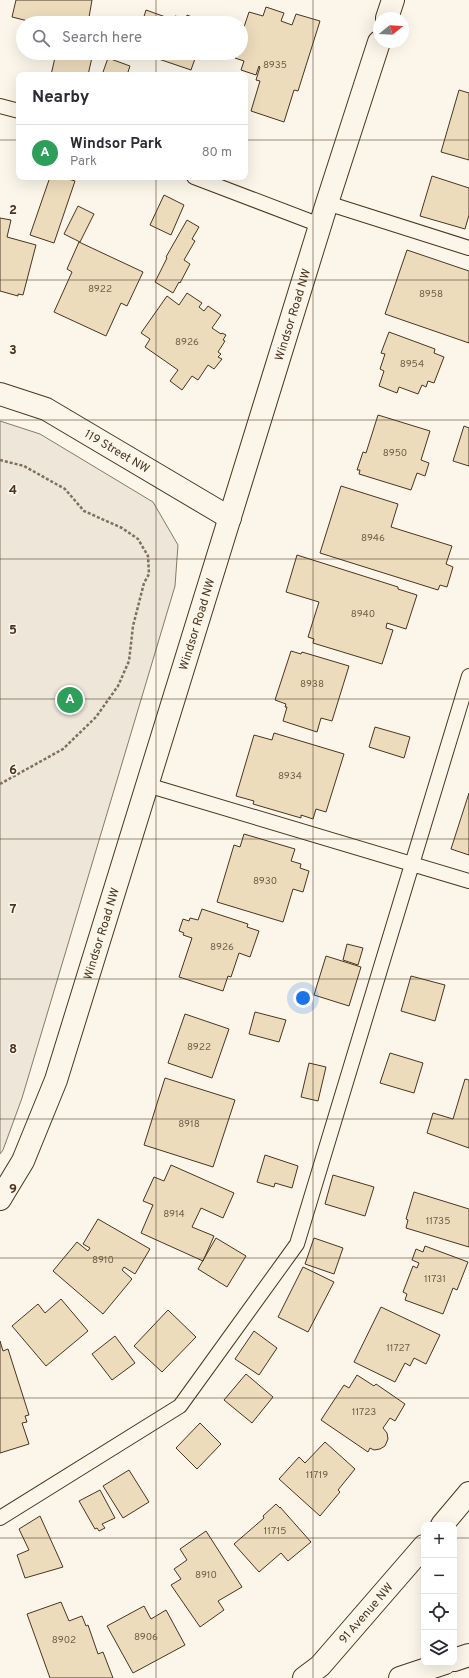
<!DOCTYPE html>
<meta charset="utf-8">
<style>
:root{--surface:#fff;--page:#f2f2f3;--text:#2b2b33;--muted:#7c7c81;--line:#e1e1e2;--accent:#b45309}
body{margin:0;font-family:Overpass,sans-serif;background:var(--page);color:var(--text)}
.controls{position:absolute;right:12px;bottom:12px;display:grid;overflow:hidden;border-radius:8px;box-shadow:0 4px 16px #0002}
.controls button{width:36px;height:36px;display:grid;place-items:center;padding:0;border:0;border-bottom:1px solid var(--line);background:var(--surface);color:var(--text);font:20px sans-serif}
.compass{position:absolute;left:373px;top:12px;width:36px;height:36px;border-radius:50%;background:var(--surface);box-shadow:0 4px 16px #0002;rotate:72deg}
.you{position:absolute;left:303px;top:998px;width:14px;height:14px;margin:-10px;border:3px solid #fff;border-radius:50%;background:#1a73e8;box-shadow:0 0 0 6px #1a73e833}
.badge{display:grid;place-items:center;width:26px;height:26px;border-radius:50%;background:var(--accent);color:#fff;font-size:13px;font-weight:700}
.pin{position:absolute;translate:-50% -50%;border:2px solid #fff;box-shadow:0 1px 4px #0006}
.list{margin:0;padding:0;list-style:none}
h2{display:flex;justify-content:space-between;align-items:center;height:52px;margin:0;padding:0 16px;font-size:17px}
h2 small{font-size:13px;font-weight:400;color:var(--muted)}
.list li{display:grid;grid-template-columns:26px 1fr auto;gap:12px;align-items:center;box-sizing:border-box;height:56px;padding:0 16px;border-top:1px solid var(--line)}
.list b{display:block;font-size:15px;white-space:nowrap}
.list p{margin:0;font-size:13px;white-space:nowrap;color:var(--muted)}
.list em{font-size:13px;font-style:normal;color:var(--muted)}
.icon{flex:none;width:22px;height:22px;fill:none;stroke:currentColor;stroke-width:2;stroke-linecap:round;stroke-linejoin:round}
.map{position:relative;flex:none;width:469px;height:1678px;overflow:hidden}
.search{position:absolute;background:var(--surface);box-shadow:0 4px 16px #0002;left:16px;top:16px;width:232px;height:44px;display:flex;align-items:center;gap:10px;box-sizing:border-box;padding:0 14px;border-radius:22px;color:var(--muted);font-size:15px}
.panel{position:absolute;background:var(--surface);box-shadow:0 4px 16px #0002;left:16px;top:72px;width:232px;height:108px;border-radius:8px}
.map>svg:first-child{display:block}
.green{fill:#ede6d9;stroke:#887966}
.building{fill:#ecdcbc;stroke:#4a3520}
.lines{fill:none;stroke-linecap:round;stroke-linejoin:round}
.service-casing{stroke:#4a3520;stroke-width:16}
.minor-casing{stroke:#4a3520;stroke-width:24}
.path{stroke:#7f6f5c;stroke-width:2.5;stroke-dasharray:3 2;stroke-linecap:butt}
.service{stroke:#fbf6e9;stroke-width:14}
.minor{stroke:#fbf6e9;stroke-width:22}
.grid{fill:none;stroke:#4a3520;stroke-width:1;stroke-opacity:0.55}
.labels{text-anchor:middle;stroke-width:3;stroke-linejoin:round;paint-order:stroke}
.number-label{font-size:10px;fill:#725f47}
.street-label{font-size:12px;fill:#4a3520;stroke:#fbf6e9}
.grid-label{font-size:13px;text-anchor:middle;font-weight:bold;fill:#4a3520;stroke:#fbf6e9;stroke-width:3;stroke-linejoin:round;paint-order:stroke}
</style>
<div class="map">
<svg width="469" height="1678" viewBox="0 0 469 1678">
<rect width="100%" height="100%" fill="#fbf6e9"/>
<path class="green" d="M0,421L40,434L153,502L178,545L175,586L22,1098L3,1150L0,1154Z"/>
<path class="building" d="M16,0H92L88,23H36L12,17Z
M266,7L284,13L281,21L292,25L296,14L320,21L298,91L294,90L284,122L251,111L260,81L256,80L260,67L259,66L256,75L241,70L244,61L235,58L236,56L227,53H241V36L249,12L263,16Z
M146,10L174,20L175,16L186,19L187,15L207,23H142Z
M56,53H93L88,75H51Z
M141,53H197L191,70Z
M108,58L130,66L127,75H102Z
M459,90L469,93V160L441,152Z
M432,176L469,188V215L465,229L420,216Z
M50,177H62L75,181L54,243L30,235Z
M164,195L184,205L171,235L150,225Z
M78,206L94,214L80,242L64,234Z
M0,218L11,220L7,237L36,245L23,295L18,294V296L0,291Z
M187,220L199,227L192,239L195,241L184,260L190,264L180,283L179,282L173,293L155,282L167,258L166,257Z
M79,242L143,272L127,306L121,303L106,336L54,312L72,272L67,269Z
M407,250L469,271V343L385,314Z
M187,293L202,303L199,307L204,311L208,306L221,315L212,328L221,334L222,333L226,335L223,340L225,341L218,352L221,354L218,357L222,359L214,369L208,365L198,380L192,376L182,390L170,381L178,370L145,347L150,339L141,333L167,296L179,305Z
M389,332L435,349L434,353L444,357L434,383L428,381L426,387L422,385L418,394L399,387L397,393L379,386L384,371L380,369L385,354L381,353Z
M378,415L430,431L421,460L429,463L425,476L417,473L411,490L359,474L360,470H357L363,452L366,453Z
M464,426L469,428V466L453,461Z
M341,486L398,504L391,527L452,546L446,564L453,567L447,587L440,585L438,590L320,553Z
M297,555L398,587V589L417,595L406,629L387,623L386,628L393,630L382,664L313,643L314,639L308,637L319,602L286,592Z
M291,651L301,654L302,652L349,666L332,721L321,718L317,732L283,721L287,707H285L286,704L275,700Z
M375,727L410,737L404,758L369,747Z
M274,733L344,754L326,812L316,809L313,819L301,815V818L253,804L254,801L236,796L254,735L272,740Z
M469,793V855L451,849Z
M244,834L295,849L291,861L301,864L300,868L309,871L303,892L293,889L283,922L217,902L234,845L240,847Z
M202,909L248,924L247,927L259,931L250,957L239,953L231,977L228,976L223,991L179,977L192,938L183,935L184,933L179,931L183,919L189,921L190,918L198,920Z
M347,944L363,948L358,965L343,960Z
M326,956L361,967L349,1006L314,995Z
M411,976L445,985L435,1021L401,1011Z
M255,1012L286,1020L279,1042L249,1034Z
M185,1014L229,1029L212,1078L168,1063Z
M390,1053L423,1063L414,1093L380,1083Z
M309,1063L326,1067L318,1101L301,1097Z
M165,1078L235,1100L213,1167L144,1145Z
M465,1079L469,1080V1148L427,1133L433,1113L453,1119Z
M265,1155L298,1166L292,1188L275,1183L274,1187L257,1182Z
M171,1165L234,1193L223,1218L201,1208L192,1227L214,1236L203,1261L141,1233L153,1205L143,1201L154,1177L164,1181Z
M333,1175L374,1187L365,1216L325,1204Z
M414,1192L469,1209V1247L406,1228L408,1220L406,1219Z
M98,1219L150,1249L135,1274L124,1267L122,1270L132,1279L103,1314L53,1271L77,1242L88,1251L90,1248L83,1244Z
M216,1238L246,1256L227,1287L198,1269Z
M314,1238L343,1248L334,1274L305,1264Z
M425,1246L468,1262L457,1290L453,1288L443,1314L405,1300L407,1294L403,1292L413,1266L417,1268L419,1263L412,1260L416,1249L423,1252Z
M303,1267L334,1282L308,1332L278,1317Z
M61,1299L88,1331L46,1366L12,1326L38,1304L45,1313Z
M381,1307L440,1335L426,1364L414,1358L410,1366L405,1363L395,1382L354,1362Z
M168,1310L196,1337L162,1372L134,1346Z
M254,1331L277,1348L259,1375L235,1359Z
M115,1336L135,1363L112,1380L92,1354Z
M0,1341L3,1351L8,1349L29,1415L25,1416L27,1422L22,1423L29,1444L0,1453Z
M246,1374L273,1397L252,1423L224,1400Z
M357,1375L374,1386L376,1384L405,1404L395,1421L390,1418L383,1428L387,1433L388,1439L385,1446L380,1449L374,1450L370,1448L368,1452L321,1420L344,1385L349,1388Z
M200,1423L221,1444L197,1469L176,1448Z
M325,1442L355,1469L338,1490L340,1492L320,1516L279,1479L299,1457L305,1463Z
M129,1470L149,1502L123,1518L103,1486Z
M100,1490L115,1518L102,1524L105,1528L99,1531L97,1528L95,1529L79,1501Z
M276,1504L280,1508V1507L311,1542L288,1561L281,1553L259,1572L234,1544L264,1518L263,1516Z
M40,1516L63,1567L25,1578L17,1555L29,1550L19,1529Z
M206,1531L242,1587L218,1601L224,1610L200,1627L171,1585L181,1579L174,1569L187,1560L180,1549Z
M61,1602L69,1621L82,1616L86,1626L88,1625L98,1654L103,1652L113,1678H50L27,1614Z
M144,1606L151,1619L166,1610L185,1645L133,1673L107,1626Z"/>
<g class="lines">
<defs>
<path id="service" d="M0,106L19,111
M194,177L320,225
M327,203L469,248
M147,785L469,881
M0,1518L180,1406L297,1244L469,676"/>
<g id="minor">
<path d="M387,18L393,0"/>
<path id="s1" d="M0,394L46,409L230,518"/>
<path id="s2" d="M0,1199L23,1161L56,1080L327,203L379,42"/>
<path d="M442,1525L469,1493"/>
<path d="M454,1660L469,1655"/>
<path id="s3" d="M304,1678L320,1666L424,1546"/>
<path d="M400,1678L445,1663"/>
</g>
</defs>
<use href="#service" class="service-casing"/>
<use href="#minor" class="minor-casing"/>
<path class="path" d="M0,460L24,466L65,489L84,511L122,528L138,539L148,556L149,574L144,583L133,626L129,661L118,686L96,717L63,749L0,784"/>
<use href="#service" class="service"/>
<use href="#minor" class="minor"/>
</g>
<path class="grid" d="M156,0V23M313,0V1678M156,53V75M0,140H19M245,140H469M156,177V1678M0,280H469M0,420H469M0,559H469M0,699H469M0,839H469M0,979H469M0,1119H469M0,1258H469M0,1398H469M0,1538H424M454,1538H469"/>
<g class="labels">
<g class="number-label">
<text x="275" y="68">8935</text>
<text x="100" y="292">8922</text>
<text x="431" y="297">8958</text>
<text x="187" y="345">8926</text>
<text x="412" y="367">8954</text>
<text x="395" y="456">8950</text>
<text x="373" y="541">8946</text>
<text x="363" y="617">8940</text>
<text x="312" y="687">8938</text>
<text x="290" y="779">8934</text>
<text x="265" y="884">8930</text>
<text x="222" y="950">8926</text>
<text x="199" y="1050">8922</text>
<text x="189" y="1127">8918</text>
<text x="174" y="1217">8914</text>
<text x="438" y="1224">11735</text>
<text x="103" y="1263">8910</text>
<text x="435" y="1282">11731</text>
<text x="398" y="1351">11727</text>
<text x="364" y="1415">11723</text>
<text x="317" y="1478">11719</text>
<text x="275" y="1534">11715</text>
<text x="206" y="1578">8910</text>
<text x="146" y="1640">8906</text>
<text x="64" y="1643">8902</text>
</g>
<g class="street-label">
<text dy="4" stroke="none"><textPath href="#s2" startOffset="933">Windsor Road NW</textPath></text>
<text dy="4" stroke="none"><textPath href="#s1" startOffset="131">119 Street NW</textPath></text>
<text dy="4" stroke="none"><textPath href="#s2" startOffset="609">Windsor Road NW</textPath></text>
<text dy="4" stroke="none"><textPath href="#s2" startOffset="285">Windsor Road NW</textPath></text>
<text dy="4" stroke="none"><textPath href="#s3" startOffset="90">91 Avenue NW</textPath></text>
</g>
</g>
<g class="grid-label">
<text x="13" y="214">2</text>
<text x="13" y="354">3</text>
<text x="13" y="494">4</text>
<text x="13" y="634">5</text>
<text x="13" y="774">6</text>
<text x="13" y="913">7</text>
<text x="13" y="1053">8</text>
<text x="13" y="1193">9</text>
</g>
</svg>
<div class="controls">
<button>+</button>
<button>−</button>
<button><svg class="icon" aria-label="locate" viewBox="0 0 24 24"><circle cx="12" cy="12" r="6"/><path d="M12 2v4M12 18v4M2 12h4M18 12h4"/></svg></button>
<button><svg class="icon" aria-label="layers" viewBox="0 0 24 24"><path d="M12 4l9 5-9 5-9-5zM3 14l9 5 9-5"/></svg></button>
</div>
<svg class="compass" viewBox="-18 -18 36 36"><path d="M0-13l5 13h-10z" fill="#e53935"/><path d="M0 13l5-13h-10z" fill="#7c7c81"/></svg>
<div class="you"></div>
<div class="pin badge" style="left:70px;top:700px;background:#2e9e5b">A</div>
<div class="search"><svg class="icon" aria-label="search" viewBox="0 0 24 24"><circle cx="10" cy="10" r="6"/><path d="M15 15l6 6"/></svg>Search here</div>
<section class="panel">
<h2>Nearby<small></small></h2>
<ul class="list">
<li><span class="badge" style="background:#2e9e5b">A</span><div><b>Windsor Park</b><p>Park</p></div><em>80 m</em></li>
</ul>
</section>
</div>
